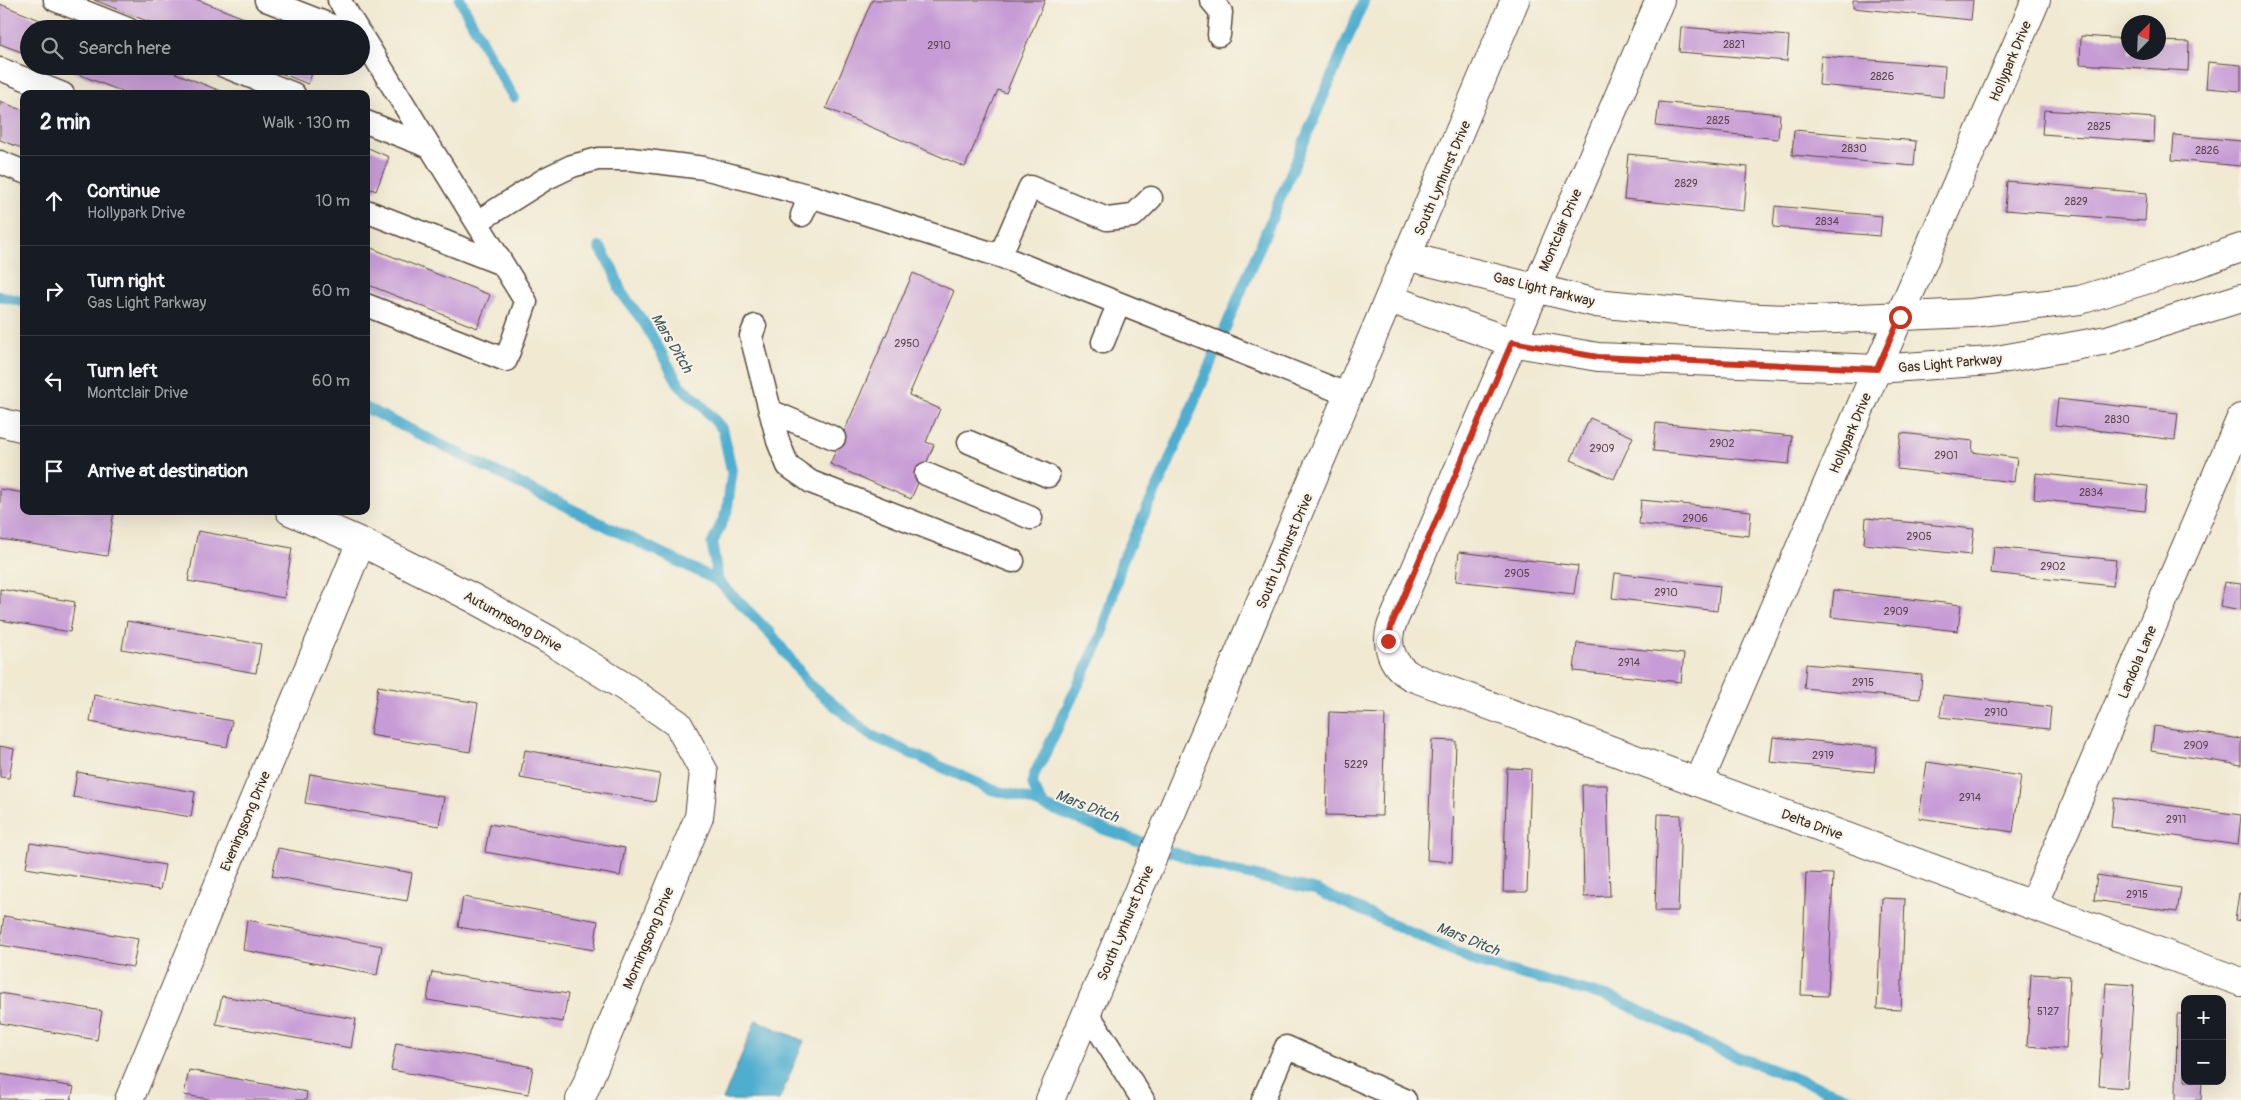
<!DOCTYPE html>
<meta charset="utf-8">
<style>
:root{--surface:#171b24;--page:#20242c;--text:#f1f3f6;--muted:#9ea1a6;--line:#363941}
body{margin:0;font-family:Pangolin,sans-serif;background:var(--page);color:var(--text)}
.controls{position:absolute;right:15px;bottom:15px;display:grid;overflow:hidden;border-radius:10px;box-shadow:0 5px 20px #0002}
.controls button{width:45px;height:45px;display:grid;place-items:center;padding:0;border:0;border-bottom:1px solid var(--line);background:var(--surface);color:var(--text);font:25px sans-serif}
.compass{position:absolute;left:2121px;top:15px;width:45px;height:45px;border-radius:50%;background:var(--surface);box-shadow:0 5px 20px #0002;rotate:23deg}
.stop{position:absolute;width:15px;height:15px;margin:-11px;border:4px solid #c8321e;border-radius:50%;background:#fff}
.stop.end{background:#c8321e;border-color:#fff;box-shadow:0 1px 5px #0008}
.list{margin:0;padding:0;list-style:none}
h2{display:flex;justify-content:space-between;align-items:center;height:65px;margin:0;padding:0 20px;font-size:21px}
h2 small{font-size:16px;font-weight:400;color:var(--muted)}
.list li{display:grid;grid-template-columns:32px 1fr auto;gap:15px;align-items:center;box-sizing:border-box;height:90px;padding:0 20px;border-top:1px solid var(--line)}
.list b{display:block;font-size:19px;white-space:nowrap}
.list p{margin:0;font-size:16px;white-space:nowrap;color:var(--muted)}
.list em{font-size:16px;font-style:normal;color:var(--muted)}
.icon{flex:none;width:28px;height:28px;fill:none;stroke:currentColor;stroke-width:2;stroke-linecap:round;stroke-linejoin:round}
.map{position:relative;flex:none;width:2241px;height:1100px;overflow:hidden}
.search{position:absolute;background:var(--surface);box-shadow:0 5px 20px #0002;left:20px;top:20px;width:350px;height:55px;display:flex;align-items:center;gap:12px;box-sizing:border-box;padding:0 18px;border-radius:28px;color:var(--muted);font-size:19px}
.panel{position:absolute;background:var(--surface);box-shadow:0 5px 20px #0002;left:20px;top:90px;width:350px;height:425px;border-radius:10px}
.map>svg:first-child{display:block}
.water{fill:#50aecf;stroke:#466c76}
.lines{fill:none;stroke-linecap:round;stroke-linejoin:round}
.stream{stroke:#50aecf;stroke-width:11}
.building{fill:#c79cd6}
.lane-casing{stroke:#564739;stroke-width:25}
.street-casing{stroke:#564739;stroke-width:30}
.secondary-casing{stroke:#564739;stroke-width:30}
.lane{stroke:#fff;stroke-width:22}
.street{stroke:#fff;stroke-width:28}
.secondary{stroke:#fff;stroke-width:28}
.route{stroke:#c8321e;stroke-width:6}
.labels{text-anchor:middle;stroke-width:4;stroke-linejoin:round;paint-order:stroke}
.number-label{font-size:11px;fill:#5e464c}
.street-label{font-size:14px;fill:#3b2a1e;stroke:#f7f3e8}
.water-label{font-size:15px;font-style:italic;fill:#42585c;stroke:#f7f3e8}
</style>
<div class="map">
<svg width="2241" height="1100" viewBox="0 0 2241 1100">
<rect width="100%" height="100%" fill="#f7f3e8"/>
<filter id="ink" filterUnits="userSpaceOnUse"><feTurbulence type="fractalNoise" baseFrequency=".02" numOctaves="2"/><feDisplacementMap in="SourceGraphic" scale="10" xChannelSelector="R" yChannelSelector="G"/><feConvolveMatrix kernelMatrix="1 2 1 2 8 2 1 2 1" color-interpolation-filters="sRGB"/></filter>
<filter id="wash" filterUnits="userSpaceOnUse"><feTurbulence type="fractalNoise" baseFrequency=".0096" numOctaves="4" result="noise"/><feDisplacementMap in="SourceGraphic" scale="20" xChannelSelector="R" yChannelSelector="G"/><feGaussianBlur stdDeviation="1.12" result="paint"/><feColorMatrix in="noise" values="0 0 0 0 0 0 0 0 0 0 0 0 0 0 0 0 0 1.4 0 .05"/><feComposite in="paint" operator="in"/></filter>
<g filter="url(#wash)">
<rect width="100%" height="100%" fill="#f1e9d2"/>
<path class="water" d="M756,1020L804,1041L779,1100H723Z"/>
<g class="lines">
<path class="stream" d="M460,0C478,33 493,66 514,97
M600,247L613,270L621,292L645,324L680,386L698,401L723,430L732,473L727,511L712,544L718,581L772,635L808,683L870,735L993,790L1019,796L1103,829L1219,868L1316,890L1480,963L1613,998L1725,1052L1853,1100
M0,296L24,302
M366,408L718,581
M1044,805C1030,786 1029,780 1042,760L1102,635L1122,561L1165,471L1364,0"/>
</g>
<g id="blocks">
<path class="building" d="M94,0H198L272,29H167Z
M872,0H1045L1006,93L998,90L965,167L826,108Z
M1853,0H1973L1971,20L1853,8Z
M0,4L62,29H29V55L0,44Z
M1681,27L1789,36L1787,61L1679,52Z
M2081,36L2128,39V52H2158V41L2189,42L2188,71L2080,64Z
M1821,56L1945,66L1943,97L1819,85Z
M2208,62L2241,65V91L2206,88Z
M58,66H158L228,94H128Z
M263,66H315L308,84Z
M0,101L24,111V149L0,140Z
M1659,102L1780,114L1778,139L1656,126Z
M2044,110L2155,118L2154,142L2042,134Z
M1794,130L1916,141L1914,166L1792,155Z
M2174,135L2241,141V166L2172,160Z
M366,147L389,157L376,191L366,187Z
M1628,154L1748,167L1744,211L1624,199Z
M2007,181L2147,193L2145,221L2005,210Z
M1775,206L1882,216L1880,236L1773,227Z
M366,246L490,295L477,328L366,284Z
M913,273L954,291L909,395L940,409L926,442L934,445L911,499L830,464Z
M2058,399L2178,413L2175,440L2055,425Z
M1590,418L1633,437L1614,479L1571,460Z
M1656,423L1792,436L1789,464L1653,451Z
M1901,433L1973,441L1972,452L2017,458L2014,482L1897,469Z
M2036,473L2148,486L2145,511L2034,499Z
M0,489L24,493V511H114L107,556L0,539Z
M1641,500L1751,511L1749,536L1639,524Z
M1866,518L1974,529L1971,555L1864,544Z
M198,531L292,548L284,598L188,581Z
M1994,547L2116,560L2113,586L1991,573Z
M1459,552L1578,566L1574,594L1456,581Z
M1615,573L1720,586L1717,611L1612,598Z
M2224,582L2241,584V610L2220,606Z
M0,589L75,602L70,632L0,620Z
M1834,590L1961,605L1958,631L1831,617Z
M127,621L261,644L256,673L122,649Z
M1577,643L1684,654L1681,682L1574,671Z
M1806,664L1922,675L1920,699L1804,688Z
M378,686L478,703L470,752L370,735Z
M94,695L232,721L227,747L90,722Z
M1943,695L2051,707L2049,729L1940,717Z
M1329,712L1385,714L1382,816L1326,815Z
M2154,726L2241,739V765L2151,751Z
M1773,737L1877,747L1874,772L1770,762Z
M1432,740L1456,741L1452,862L1427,860Z
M0,746L14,749L9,778L0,777Z
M525,750L660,774L655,802L520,778Z
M1927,762L2021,776L2013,832L1919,818Z
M1507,768L1531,769L1527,892H1503Z
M77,772L195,792L191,817L73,797Z
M310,774L444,797L439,826L305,803Z
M1582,785H1607L1610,896L1584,897Z
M2114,798L2241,815L2238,845L2111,827Z
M1658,814L1681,815L1678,911H1655Z
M490,824L625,848L620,876L485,852Z
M30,843L165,865L160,890L26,868Z
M278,848L412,873L407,901L272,876Z
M1806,873L1833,874L1828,996L1801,995Z
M2097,875L2181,888L2177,912L2094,900Z
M2239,893L2241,894V921L2235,920Z
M463,897L598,921L594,950L458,927Z
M1882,898L1905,899L1901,1010L1877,1009Z
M4,916L138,939L133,967L0,945Z
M247,920L382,946L377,975L243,950Z
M432,972L568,994L563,1022L427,1000Z
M2031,974L2070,976L2066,1049L2027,1046Z
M2106,983L2134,985L2127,1088L2099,1086Z
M0,993L102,1011L97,1040L0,1023Z
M222,996L356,1019L351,1048L216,1024Z
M2177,1014H2185V1081H2202L2201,1100H2176Z
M396,1043L533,1067L528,1094L391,1070Z
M189,1070L307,1092L306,1100H214L184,1095Z
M0,1074L74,1087L71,1100L0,1099Z"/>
</g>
</g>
<g filter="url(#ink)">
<use href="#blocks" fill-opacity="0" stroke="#564739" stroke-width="1"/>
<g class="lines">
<defs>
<path id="lane" d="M55,0L128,29
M266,0L340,29
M339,0L357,29
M1211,0L1221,12L1219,35
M361,35L526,302L506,360L366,305
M224,66L294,94
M0,69L63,94
M366,122L430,147
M0,162L24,172
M366,211L502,264
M802,215L810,196
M477,222L547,178L572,166L598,159H631L704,168L810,196L1000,256L1349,395
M1000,256L1030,187L1107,219L1133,216L1151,198
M755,326L751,336L778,441L788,466L811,482L1013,561
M1103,342L1118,305
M770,411L834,438
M969,442L1048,476
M926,474L1031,518
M1087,1012L1143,1100
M1263,1100L1286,1047L1405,1100"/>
<path id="street" d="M1660,0L1392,624C1384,646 1393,669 1415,678L2241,982
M1409,257L1596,303L1738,317L1813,320L1972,313L2080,300L2178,270L2241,248
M1390,299L1511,342L1598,357L1877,369L1991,361L2107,340L2241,298
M0,422L24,428
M290,511L361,542L473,598L549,640L628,689L678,724L704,772L699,817L580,1100
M1699,782L2036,0
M2033,905L2241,418
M129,1100L361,542"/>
<path id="secondary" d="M1050,1100L1515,0"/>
</defs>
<use href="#lane" class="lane-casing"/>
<use href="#street" class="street-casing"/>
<use href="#secondary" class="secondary-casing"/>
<use href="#lane" class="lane"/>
<use href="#street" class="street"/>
<use href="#secondary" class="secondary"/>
</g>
</g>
<g class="lines" filter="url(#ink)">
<path class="route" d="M1388,641L1392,624L1512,342L1598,357L1877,369L1900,317"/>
</g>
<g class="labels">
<g class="number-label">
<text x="1734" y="48">2821</text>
<text x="939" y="49">2910</text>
<text x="1882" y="80">2826</text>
<text x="1718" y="124">2825</text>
<text x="2099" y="130">2825</text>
<text x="1854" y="152">2830</text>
<text x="2207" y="154">2826</text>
<text x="1686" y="187">2829</text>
<text x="2076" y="205">2829</text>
<text x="1827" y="225">2834</text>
<text x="907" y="347">2950</text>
<text x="2117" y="423">2830</text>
<text x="1722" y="447">2902</text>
<text x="1602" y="452">2909</text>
<text x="1946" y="459">2901</text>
<text x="2091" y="496">2834</text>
<text x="1695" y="522">2906</text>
<text x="1919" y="540">2905</text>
<text x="2053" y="570">2902</text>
<text x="1517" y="577">2905</text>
<text x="1666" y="596">2910</text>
<text x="1896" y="615">2909</text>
<text x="1629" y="666">2914</text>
<text x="1863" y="686">2915</text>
<text x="1996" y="716">2910</text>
<text x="2196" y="749">2909</text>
<text x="1823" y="759">2919</text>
<text x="1356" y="768">5229</text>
<text x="1970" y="801">2914</text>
<text x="2176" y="823">2911</text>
<text x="2137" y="898">2915</text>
<text x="2048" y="1015">5127</text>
</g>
<g class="street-label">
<text transform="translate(2010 61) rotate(-67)" y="5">Hollypark Drive</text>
<text transform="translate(1442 178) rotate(-67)" y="5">South Lynhurst Drive</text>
<text transform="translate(1560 230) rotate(-67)" y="5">Montclair Drive</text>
<text transform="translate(1544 289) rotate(14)" y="5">Gas Light Parkway</text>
<text transform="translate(1950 363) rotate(-5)" y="5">Gas Light Parkway</text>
<text transform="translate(1850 433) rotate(-67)" y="5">Hollypark Drive</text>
<text transform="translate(1284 551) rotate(-67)" y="5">South Lynhurst Drive</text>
<text transform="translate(513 621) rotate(29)" y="5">Autumnsong Drive</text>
<text transform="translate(2137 662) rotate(-67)" y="5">Landola Lane</text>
<text transform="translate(245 821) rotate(-67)" y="5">Eveningsong Drive</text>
<text transform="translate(1812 824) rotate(20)" y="5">Delta Drive</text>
<text transform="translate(1125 923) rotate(-67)" y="5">South Lynhurst Drive</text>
<text transform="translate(648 938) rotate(-67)" y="5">Morningsong Drive</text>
</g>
<g class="water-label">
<text transform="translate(672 343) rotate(59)" y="5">Mars Ditch</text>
<text transform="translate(1087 806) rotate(21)" y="5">Mars Ditch</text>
<text transform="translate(1468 939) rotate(22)" y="5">Mars Ditch</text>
</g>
</g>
</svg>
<div class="controls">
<button>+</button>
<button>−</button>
</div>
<svg class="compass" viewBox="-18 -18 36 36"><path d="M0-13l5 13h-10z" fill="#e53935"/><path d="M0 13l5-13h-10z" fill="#9ea1a6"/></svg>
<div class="stop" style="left:1900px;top:317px"></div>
<div class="stop end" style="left:1388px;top:641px"></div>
<div class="search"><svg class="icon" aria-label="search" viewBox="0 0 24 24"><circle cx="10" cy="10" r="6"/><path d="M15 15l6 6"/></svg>Search here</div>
<section class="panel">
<h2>2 min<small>Walk · 130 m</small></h2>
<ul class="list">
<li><svg class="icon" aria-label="ahead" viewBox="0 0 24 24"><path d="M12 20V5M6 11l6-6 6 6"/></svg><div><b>Continue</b><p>Hollypark Drive</p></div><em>10 m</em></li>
<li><svg class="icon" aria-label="right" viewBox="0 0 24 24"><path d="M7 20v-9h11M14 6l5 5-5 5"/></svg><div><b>Turn right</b><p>Gas Light Parkway</p></div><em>60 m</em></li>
<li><svg class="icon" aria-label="left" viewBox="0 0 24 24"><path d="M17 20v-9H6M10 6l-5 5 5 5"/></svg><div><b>Turn left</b><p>Montclair Drive</p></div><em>60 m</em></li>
<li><svg class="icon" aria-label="arrive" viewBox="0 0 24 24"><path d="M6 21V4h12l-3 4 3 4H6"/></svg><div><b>Arrive at destination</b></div></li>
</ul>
</section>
</div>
